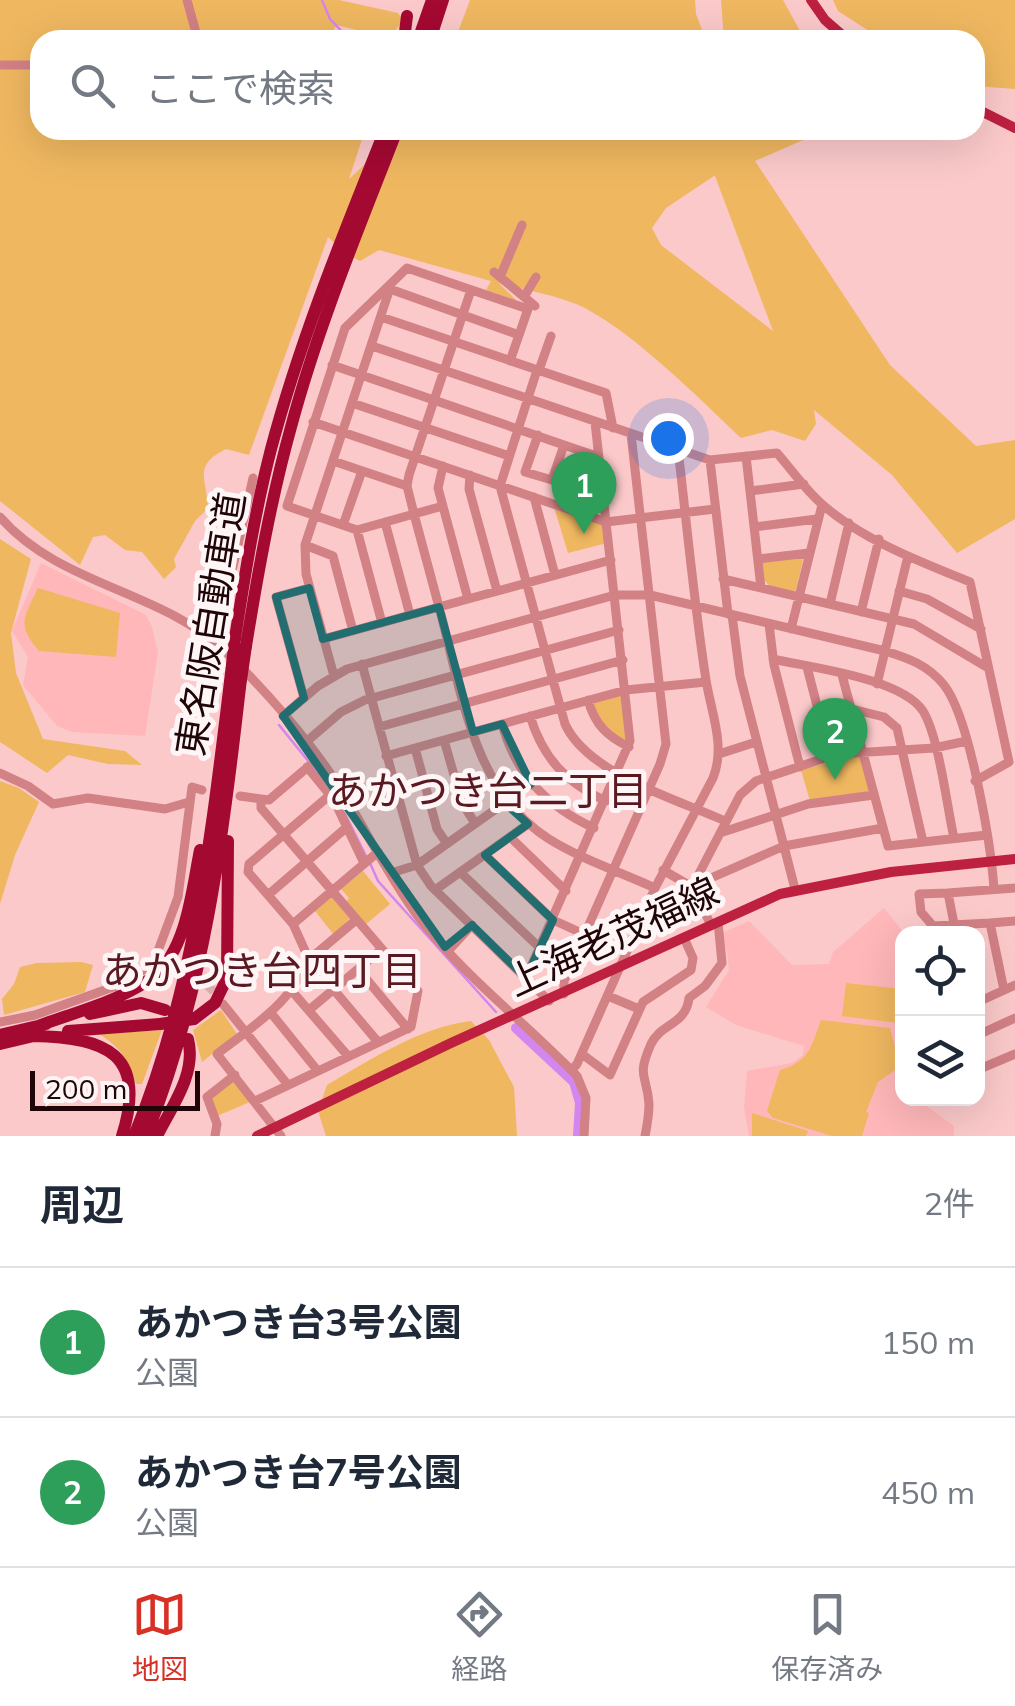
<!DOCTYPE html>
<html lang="ja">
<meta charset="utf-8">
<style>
:root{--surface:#fff;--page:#f6f6f7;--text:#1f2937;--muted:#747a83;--line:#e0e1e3;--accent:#d93025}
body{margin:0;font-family:Mulish,"Noto Sans JP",sans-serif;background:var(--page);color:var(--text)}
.controls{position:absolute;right:30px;bottom:30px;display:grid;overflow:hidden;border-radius:20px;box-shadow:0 10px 40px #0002}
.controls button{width:90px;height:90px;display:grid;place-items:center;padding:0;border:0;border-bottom:2px solid var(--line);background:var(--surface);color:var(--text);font:50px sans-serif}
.scale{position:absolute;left:30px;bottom:25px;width:170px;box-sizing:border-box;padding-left:10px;border:5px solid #1f0508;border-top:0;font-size:28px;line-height:35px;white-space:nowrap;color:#1f0508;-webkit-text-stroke:8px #fef6f6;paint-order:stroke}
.you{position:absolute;left:668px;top:438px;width:35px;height:35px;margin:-25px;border:8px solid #fff;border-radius:50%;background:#1a73e8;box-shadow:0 0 0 15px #1a73e833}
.badge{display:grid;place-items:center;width:65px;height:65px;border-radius:50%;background:var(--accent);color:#fff;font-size:32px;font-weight:700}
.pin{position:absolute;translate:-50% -82px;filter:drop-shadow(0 2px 5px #0008)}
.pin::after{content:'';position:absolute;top:52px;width:35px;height:30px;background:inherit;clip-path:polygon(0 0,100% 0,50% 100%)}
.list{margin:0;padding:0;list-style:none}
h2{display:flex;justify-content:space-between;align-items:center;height:130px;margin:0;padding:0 40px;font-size:42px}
h2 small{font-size:32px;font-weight:400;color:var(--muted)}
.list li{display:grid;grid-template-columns:65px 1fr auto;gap:30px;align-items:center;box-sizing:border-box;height:150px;padding:0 40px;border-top:2px solid var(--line)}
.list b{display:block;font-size:38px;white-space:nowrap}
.list p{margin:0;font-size:32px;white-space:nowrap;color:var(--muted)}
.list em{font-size:32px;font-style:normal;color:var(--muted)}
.icon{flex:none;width:55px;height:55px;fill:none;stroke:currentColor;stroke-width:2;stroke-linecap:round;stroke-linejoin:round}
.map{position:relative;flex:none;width:1015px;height:1136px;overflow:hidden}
.search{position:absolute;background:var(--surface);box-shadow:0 10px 40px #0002;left:30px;right:30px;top:30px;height:110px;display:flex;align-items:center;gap:25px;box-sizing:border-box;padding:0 35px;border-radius:30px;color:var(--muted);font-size:38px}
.sheet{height:430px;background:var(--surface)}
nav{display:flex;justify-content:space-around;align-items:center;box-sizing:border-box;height:140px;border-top:2px solid var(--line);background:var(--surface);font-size:28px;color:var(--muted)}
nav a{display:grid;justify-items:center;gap:5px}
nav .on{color:var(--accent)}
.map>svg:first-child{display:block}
.built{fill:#ffb7b9}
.green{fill:#efb760;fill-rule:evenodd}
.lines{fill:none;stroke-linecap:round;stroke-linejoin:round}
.stream{stroke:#d386ee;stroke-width:2.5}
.river{stroke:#d386ee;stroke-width:10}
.minor-tunnel{stroke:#daacad;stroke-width:9;stroke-dasharray:9 4.5;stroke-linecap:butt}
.minor{stroke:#d28185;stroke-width:9}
.major{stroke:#be2040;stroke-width:10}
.highway{stroke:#a40932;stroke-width:12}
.highway-bridge{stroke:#a40932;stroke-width:12}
.marked{fill:#216d6f;fill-opacity:0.2;stroke:#216d6f;stroke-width:8;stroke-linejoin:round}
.labels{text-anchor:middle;stroke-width:10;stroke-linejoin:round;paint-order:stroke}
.street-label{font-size:38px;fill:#1f0508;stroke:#fef6f6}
.neighbourhood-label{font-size:40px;fill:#5a1921;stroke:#fef6f6}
</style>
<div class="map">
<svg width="1015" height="1136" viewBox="0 0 1015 1136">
<rect width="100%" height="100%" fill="#fbc9ca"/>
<path class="built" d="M41,563L146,615L152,627L158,653L145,736L72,732L57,726L23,685L28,657L12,631Z
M884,908L904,933L902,1098L926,1099L928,1107L954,1126V1136H749L744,1107L747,1071L792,1063L803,1055L804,1046L736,1025L706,1007L729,970L727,952L720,934L749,921L792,965L829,964L833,952Z"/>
<path class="green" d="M0,0H339L398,13L403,20L390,38L336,25L332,34L342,40H40V130H365L349,179L402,130H816L810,137L755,161L890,365L976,446L1015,440V519L957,553L892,475L814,410L816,424L805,441L772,430L741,438C700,399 626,325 576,304C552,294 524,290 499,283L517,301L486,290L491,281L379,250L360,261L346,254L328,237L249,455L226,449C192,466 207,479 208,508L195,521L174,559L176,567L164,579L142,552L125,550L105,535L93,537L80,565L0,501ZM714,176H715L773,331L661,245L652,228L666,208Z
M470,0H695L696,14L706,40H455Z
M721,0H783L805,40H724Z
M833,0H1015V89L975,86V40H883L838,11Z
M554,507L602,523L607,543L568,553Z
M0,539L31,559L11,633L16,673L43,739L125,751L142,765L108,764L68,755L47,773L0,742Z
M801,557L803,560L796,590L792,592C771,588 763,587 760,564L764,561Z
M38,588L120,613L116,657L39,651C16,624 24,618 38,588Z
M621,694L627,740L624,742L600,723L593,702Z
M858,755L861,758L870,789L868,793L810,801L801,770Z
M0,781L19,788L39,802L15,855L0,904Z
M363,871L390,904L365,925L346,902L349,898L341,889Z
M332,897L350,918L334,935L315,911Z
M81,962L93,965L85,992L4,1015L2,999L14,984L20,967L37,963Z
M846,983L902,989L898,1023L842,1016Z
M221,1010L237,1034L202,1062L193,1030Z
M821,1020L890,1028L897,1056L895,1070L878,1082L866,1112L869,1113L862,1136H832L773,1118L767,1111L780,1070C810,1061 811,1047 821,1020Z
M471,1021L489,1040L514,1087L517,1136H326L318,1111L327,1085C370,1060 420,1027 471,1021Z
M162,1030L142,1084H136C130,1061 119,1046 99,1034Z
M234,1081L250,1102L217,1116L210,1098Z
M752,1113L808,1131L806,1136H752Z"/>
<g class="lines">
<path class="stream" d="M322,0L330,19L350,40
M279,725L335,794
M345,814L366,856
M370,863L378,881L496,1012"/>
<path class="river" d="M516,1028L574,1082L580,1103L578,1136"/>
<path class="minor-tunnel" d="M159,962C184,980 200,972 219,998"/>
<path class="minor" d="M187,0L198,40
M0,65H40
M494,272L535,306
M500,277L522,225
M387,288L519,335
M471,290L409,475L407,486L414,514L357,530L287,506L345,328L407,268L528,309L510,361
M524,297L536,277
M381,317L606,393L613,428
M372,346L710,460L777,453C792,470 806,491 824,506C865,541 921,562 970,582L1009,762L975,781
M332,365L599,457
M537,370L500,486L565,724C588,774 676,799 725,821
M539,370L551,336
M352,403L509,456
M313,422L606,522L715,509
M538,435L525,472L552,480L564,445
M746,456L761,588
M710,460L728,614
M333,461L407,486
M443,466L438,488L468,599L439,607L414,514L443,506
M470,475L469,489L497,591
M750,491L804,484
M534,497L555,575
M0,517C60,586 161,590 226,652C264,689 310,741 338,785C365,828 387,874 417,915C462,975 525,1022 577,1076L586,1098L584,1136
M385,522L410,615
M343,525L362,471
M754,527L817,519
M357,530L382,623
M305,545L333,556L353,631
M758,559L809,553
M723,579L914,624L988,668
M899,591L927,599L981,629
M468,599L611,560
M830,604L849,523
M861,612L879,539
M732,615L740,676L795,889
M769,624L774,665L800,767
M791,629L822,505
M323,639L439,607C461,688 472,791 549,839C581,859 620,872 655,888
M211,640L230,580L253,478
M773,659C812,668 901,678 923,711C939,737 947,807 954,838
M362,664L417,865L431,886L549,1001
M807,667L830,756
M842,675L888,846L923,842
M334,676L306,574L305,545L389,291
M877,684L908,556
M304,698L276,597L309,588
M588,700C595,725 607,736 629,747
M852,709L884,717L897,728L923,842L987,835
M283,716L318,686L347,669L615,595H650L885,651C908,658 928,665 944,685C970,718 991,845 994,889
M530,716C543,758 566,783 606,801
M502,724C516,774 546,806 594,828
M379,727L623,660
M444,740L462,803L475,823
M306,742L341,712L365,700L619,630
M415,748L437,829L447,844
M719,754L756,742
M386,756L626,690L706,682
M307,767L334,800L364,863
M0,773L28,786L53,804L88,798L165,809L189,802
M240,796L269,800L309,766
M720,833L808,804L874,795
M510,837L566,891
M485,855L553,920L584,934
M663,870L692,887L711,925
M460,872L540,948
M391,873L417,865L531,784
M695,885L784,846L883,828
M692,887L740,795L756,781L837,754L934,748L967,741
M435,890L528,824
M948,893L919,894L921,912L933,926L990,923L1004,990
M268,895L347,827
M990,923L1015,921
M293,924L378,852
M956,934L948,893L1015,888
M449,950L472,925
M305,963L356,920
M358,969L408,1029
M526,978L630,741L595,422
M291,990L348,1056
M334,990L378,1042
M564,994V981L660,764L666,744L631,434
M608,996L639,1009
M978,1002L1015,985
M223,1004L288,1085
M309,1010L382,949
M271,1013L317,1070
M0,1022L35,1015L130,981L155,959L178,897L192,787L202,790
M978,1035L1015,1018
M582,1054L610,1075L643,1002L691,970L693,958L684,938
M978,1067L982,1068L1015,1054
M572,1070L577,1064L655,888L713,778C726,746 711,712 706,680C694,603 687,526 678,449
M255,1101L411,1027L418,991L261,808V799
M215,1136L217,1124L207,1097L235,1075
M281,1136L217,1054C251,1027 297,1001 307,955L293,924L248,872L249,864L330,795
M645,1136C647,1126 649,1115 649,1104C647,1074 636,1078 651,1044C661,1023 686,1025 689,998L705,986L722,963L718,922"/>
<path class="major" d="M811,0L825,20L848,40
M975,108L1015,128
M257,1136L451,1043L780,894L891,872L1015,859"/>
<path class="highway" d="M404,40L407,16
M418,40L432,0
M430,40L443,0
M235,638C245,574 255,511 271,449C300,340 343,235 385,130
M246,646C258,572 271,499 291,427C318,326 359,228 397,130
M90,1014L141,1003L165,1010
M194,1019L215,1003L227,978L228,841
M38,1026C73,1013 127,999 155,975C187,948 192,889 200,850
M68,1031L160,1024
M0,1035L46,1024
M33,1036C106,1037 148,1054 122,1136
M0,1044L38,1035
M134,1136C194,991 211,836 230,682
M146,1136C204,993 223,839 240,687
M157,1136C172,1106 197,1073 188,1039"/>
<path class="highway-bridge" d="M230,682L235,638
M240,687L246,646
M160,1024L194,1019"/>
</g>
<path class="marked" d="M309,588L323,639L439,607L473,732L502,724L531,784L505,803L528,824L485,855L553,920L526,978L472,925L445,947L283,716L304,698L276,597Z"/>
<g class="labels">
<g class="street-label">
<text transform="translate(211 624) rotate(-81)" y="13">東名阪自動車道</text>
<text transform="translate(613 937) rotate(-25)" y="13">上海老茂福線</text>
</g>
<g class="neighbourhood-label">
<text x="488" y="805">あかつき台二丁目</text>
<text x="262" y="985">あかつき台四丁目</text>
</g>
</g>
</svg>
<div class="controls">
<button><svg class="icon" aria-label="locate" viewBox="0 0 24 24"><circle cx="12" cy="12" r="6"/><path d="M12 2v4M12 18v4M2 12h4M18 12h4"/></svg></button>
<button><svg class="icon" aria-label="layers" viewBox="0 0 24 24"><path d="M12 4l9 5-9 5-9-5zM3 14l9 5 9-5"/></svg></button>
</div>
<div class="scale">200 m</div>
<div class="you"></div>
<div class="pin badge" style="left:584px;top:534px;background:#2e9e5b">1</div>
<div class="pin badge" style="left:835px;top:780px;background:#2e9e5b">2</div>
<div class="search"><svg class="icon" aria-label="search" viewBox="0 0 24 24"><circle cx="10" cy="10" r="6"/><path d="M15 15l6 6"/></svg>ここで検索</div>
</div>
<section class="sheet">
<h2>周辺<small>2件</small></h2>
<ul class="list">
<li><span class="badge" style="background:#2e9e5b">1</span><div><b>あかつき台3号公園</b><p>公園</p></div><em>150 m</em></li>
<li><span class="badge" style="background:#2e9e5b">2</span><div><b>あかつき台7号公園</b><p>公園</p></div><em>450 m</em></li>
</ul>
</section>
<nav>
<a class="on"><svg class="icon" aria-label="map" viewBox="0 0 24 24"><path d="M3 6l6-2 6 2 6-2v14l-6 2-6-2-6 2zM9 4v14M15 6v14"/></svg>地図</a>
<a><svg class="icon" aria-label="directions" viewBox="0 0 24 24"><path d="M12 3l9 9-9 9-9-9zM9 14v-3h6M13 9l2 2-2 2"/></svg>経路</a>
<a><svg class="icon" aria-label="saved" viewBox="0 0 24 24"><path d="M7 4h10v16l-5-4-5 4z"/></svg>保存済み</a>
</nav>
